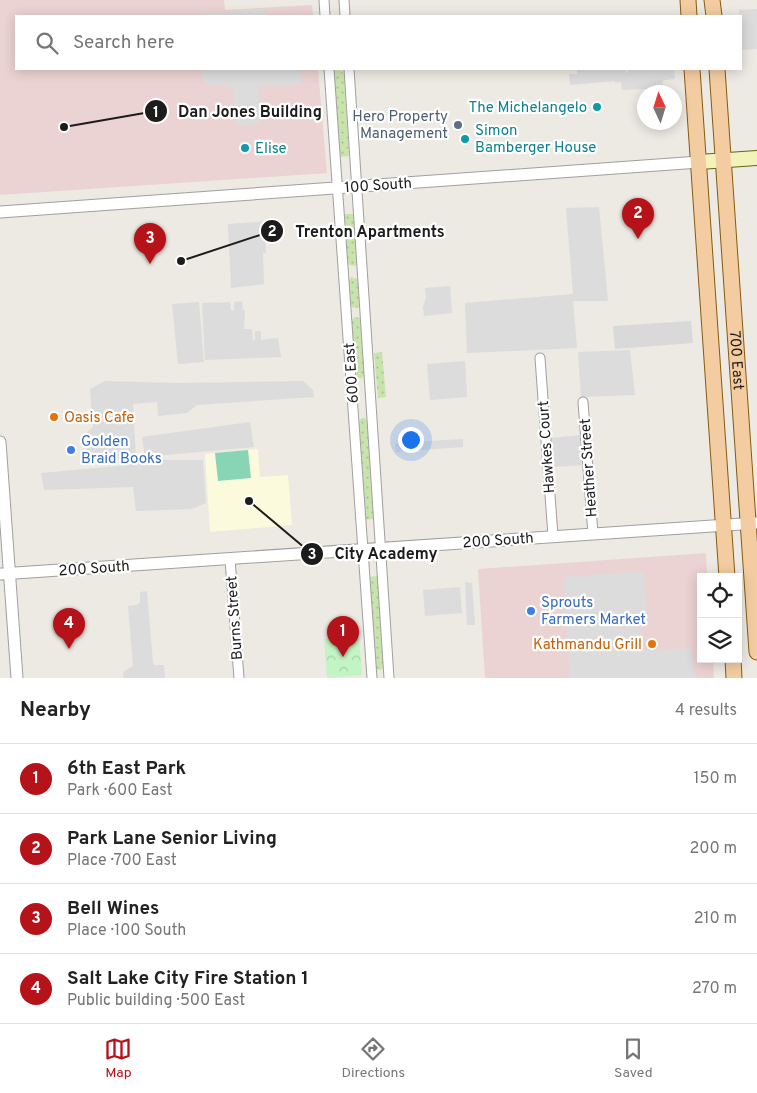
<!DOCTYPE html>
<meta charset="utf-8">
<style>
:root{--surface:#fff;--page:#f6f6f6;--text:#222;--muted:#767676;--line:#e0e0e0;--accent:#b61219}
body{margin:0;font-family:Overpass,sans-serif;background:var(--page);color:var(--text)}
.controls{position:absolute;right:15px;bottom:15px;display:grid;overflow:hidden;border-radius:0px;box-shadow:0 2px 12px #0003}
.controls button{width:45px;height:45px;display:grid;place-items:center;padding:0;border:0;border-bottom:1px solid var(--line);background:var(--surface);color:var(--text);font:25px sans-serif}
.compass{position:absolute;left:637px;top:85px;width:45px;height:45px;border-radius:50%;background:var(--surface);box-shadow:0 2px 12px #0003;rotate:356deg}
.you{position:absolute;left:410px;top:439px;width:18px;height:18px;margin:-12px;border:4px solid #fff;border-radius:50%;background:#1a73e8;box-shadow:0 0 0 8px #1a73e833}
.badge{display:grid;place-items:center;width:32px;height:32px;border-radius:50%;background:var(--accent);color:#fff;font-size:16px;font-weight:700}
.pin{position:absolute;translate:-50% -41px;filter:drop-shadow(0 1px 2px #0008)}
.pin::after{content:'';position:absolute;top:26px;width:18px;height:15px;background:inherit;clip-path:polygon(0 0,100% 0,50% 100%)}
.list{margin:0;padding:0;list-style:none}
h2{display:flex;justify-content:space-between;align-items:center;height:65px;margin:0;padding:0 20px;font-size:21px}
h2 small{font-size:16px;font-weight:400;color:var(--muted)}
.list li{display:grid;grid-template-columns:32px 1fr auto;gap:15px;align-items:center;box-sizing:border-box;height:70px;padding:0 20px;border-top:1px solid var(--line)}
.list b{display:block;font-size:19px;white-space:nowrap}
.list p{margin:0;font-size:16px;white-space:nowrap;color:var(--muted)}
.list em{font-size:16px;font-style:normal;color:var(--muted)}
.icon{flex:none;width:28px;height:28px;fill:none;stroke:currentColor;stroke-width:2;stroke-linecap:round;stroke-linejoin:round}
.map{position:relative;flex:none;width:757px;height:678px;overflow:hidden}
.search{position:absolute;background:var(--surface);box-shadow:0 2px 12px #0003;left:15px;right:15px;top:15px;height:55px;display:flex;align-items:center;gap:12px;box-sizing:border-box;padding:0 18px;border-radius:0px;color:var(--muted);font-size:19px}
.sheet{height:345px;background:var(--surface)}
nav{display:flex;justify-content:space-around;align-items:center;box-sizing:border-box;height:70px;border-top:1px solid var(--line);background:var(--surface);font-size:14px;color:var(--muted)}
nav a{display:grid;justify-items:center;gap:2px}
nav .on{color:var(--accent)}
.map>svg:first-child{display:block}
.residential{fill:#dad9d9}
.commercial{fill:#ecd3d3}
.education{fill:#fcfadd}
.grass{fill:url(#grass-dots)}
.park{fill:url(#park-crowns)}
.pitch{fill:#87d5b4}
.parking{fill:#dcdcdc}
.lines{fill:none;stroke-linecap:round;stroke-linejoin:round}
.minor-casing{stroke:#a0a0a0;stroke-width:11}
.tertiary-casing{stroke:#a0a0a0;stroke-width:13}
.secondary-casing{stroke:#62680e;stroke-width:16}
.primary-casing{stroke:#875a0d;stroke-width:17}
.minor{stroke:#fff;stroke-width:9}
.tertiary{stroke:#fff;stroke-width:11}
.secondary{stroke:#f2f3ba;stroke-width:14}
.primary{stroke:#f3cca2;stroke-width:15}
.culture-dot{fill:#0f9aa8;stroke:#fff;stroke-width:2}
.service-dot{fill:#5c6f8a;stroke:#fff;stroke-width:2}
.food-dot{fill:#e8710a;stroke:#fff;stroke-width:2}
.shop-dot{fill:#3f7fe0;stroke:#fff;stroke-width:2}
.labels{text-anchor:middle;stroke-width:4.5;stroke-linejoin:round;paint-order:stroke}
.culture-label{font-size:15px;fill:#0d838f;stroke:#fff;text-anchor:start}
.service-label{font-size:15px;fill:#4e5e75;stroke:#fff;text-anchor:end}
.street-label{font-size:15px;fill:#1c1c1c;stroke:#fff}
.food-label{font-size:15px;fill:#c56008;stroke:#fff;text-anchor:start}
.shop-label{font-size:15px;fill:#366cbe;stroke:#fff;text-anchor:start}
.leader{fill:none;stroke:#1c1c1c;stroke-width:2}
.callout-dot{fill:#1c1c1c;stroke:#fff;stroke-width:2}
.mark-label{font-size:15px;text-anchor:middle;font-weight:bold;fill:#fff}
.callout-label{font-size:16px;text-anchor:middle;font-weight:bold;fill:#1c1c1c;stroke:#fff;stroke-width:4.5;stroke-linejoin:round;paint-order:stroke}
</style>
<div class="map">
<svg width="757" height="678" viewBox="0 0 757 678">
<defs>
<pattern id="grass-dots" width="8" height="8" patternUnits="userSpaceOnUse" patternTransform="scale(1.25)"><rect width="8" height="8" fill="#c9e3ad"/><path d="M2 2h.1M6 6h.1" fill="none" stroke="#acc294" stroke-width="1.8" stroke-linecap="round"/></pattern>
<pattern id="park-crowns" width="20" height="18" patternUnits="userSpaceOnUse" patternTransform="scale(1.25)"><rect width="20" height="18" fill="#c3f4c5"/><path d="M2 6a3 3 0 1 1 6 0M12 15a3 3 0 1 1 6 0" fill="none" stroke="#a7d1a9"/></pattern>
</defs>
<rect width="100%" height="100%" fill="#ede9e3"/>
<path class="residential" d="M691,321L693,343L615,349L613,326Z"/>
<path class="commercial" d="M0,0H224L225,10L312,5L313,16H16V69H318L327,173L0,195Z
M706,553L707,577H701V659H713L714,678H485L478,569Z"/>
<path class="education" d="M258,449L260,477L288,475L292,525L210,532L205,454Z"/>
<path class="grass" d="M336,70L342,71L344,75L349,156L339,157L333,73Z
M344,214H354L357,261V264L354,266L347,264Z
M351,277L358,279L360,303V306L357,308L352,307L349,304L348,281Z
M355,317L360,318L361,321L365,375L361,379L354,375L351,321Z
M382,352L386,397L378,398L374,353Z
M362,418H365L368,422L376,519L364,520L358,422Z
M379,576L384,668L379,670L375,668L368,577Z"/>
<path class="park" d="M359,637L362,675L327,678L324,639Z"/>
<path class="pitch" d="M248,450L251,478L218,481L215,453Z"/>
<path class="parking" d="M265,9L266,16H198V15Z
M757,9V49L742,50L741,16H739V10Z
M201,69H300L302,84L258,86L260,124L236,126L233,88H226V84L207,86L202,80Z
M577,69H625V73L628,72V69L674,70L675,79L665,80L663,81V88L649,89L622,90L621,82L615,83V81L570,85L569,74H577Z
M599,207L608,301H573L577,348L467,353L465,303L573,294L566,208Z
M270,221V228L265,235L266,253H263L264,284L231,288L228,224Z
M450,286L452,313L424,316L423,307L426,298L425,288Z
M242,301L243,310H245L244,329H252L253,341L255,340V331H261V340L278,338L281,357L205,360L202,303L230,302L231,310L234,311V302Z
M199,302L204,362L178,364L172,304Z
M630,350L635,395L581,397L578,352Z
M465,361L467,397L430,400L427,364Z
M105,381L179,383L303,381L313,390L314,397L197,405L187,413L158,416L157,402L133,404L136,457L87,460L84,435L93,427L90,389Z
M250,422L254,447L145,457L142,437Z
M582,435L584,465L552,467L550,438Z
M463,439V447L396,452L395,443Z
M129,460H203L206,503L192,509L136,511L133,487L44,490L41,473L130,465Z
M643,571L647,615L641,617L643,645L637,647L638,651L691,648L693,672L697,678H570L563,577Z
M465,582L472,583L475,625H467Z
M460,587L462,613L425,616L423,590Z
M147,591L153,663L154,665H164L165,678H124L123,672L133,666L128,606L137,605L140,602V592Z"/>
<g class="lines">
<defs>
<path id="minor" d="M324,0L325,16
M344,0L345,16
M329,69L372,678
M349,69L389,678
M540,358L553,536
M583,402L593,534
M230,559L239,678"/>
<path id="tertiary" d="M0,212L699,162
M0,442L17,678
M0,574L757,523"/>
<path id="secondary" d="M699,162L757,158"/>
<g id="primary">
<path d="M688,0L689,16"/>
<path d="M712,0L714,16"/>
<path d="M692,69L727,577"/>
<path id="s1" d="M717,69C731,263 743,458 757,652"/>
<path d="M733,659L734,678"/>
</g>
</defs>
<use href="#minor" class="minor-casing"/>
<use href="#tertiary" class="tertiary-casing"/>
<use href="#secondary" class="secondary-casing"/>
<use href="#primary" class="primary-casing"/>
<use href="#minor" class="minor"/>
<use href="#tertiary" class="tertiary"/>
<use href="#secondary" class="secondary"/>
<use href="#primary" class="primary"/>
</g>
<g class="culture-dot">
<circle cx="597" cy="107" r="5"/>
<circle cx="465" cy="139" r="5"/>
<circle cx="245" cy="148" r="5"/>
</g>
<circle class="service-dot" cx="458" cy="125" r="5"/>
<g class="food-dot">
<circle cx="54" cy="417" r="5"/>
<circle cx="652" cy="644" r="5"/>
</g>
<g class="shop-dot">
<circle cx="71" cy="450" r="5"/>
<circle cx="531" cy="611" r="5"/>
</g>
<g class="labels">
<g class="culture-label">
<text x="587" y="112" text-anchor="end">The Michelangelo</text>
<text x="475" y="135">Simon<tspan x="475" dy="17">Bamberger House</tspan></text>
<text x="255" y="153">Elise</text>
</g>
<g class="service-label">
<text x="448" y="121">Hero Property<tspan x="448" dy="17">Management</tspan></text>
</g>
<g class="street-label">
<text transform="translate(378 185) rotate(-4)" y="5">100 South</text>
<text dy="5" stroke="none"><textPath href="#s1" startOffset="292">700 East</textPath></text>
<text transform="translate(351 373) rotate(-94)" y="5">600 East</text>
<text transform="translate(546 447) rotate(-94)" y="5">Hawkes Court</text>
<text transform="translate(588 468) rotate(-94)" y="5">Heather Street</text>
<text transform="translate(498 540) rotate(-4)" y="5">200 South</text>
<text transform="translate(94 568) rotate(-4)" y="5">200 South</text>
<text transform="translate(234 618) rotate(-94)" y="5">Burns Street</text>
</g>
<g class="food-label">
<text x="64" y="422">Oasis Cafe</text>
<text x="642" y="649" text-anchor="end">Kathmandu Grill</text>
</g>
<g class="shop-label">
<text x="81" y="446">Golden<tspan x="81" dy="17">Braid Books</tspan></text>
<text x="541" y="607">Sprouts<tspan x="541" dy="17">Farmers Market</tspan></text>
</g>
</g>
<path class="leader" d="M64 127L156 111M181 261L272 231M249 501L312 554"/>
<g class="callout-dot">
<circle cx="64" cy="127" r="5"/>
<circle cx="181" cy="261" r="5"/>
<circle cx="249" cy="501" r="5"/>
<circle cx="156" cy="111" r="12"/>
<circle cx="272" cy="231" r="12"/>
<circle cx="312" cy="554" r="12"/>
</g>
<g class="mark-label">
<text x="156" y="117">1</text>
<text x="272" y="236">2</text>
<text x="312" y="559">3</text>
</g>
<g class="callout-label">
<text x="250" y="117">Dan Jones Building</text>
<text x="370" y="237">Trenton Apartments</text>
<text x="386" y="559">City Academy</text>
</g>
</svg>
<div class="controls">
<button><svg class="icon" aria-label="locate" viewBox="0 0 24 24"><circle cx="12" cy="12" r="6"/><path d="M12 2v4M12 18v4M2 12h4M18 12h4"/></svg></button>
<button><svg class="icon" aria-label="layers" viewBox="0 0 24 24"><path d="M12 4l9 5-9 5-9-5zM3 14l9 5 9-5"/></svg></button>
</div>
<svg class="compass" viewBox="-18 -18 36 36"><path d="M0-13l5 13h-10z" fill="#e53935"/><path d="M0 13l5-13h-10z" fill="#767676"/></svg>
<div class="you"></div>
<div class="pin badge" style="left:343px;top:657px">1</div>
<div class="pin badge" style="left:638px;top:239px">2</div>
<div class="pin badge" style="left:150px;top:264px">3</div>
<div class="pin badge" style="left:69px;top:649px">4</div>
<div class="search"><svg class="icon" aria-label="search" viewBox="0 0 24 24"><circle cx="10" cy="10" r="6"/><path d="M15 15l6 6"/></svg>Search here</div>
</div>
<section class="sheet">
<h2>Nearby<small>4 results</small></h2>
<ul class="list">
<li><span class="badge">1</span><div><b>6th East Park</b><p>Park · 600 East</p></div><em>150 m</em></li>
<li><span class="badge">2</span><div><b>Park Lane Senior Living</b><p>Place · 700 East</p></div><em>200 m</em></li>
<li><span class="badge">3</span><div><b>Bell Wines</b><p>Place · 100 South</p></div><em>210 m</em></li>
<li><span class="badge">4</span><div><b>Salt Lake City Fire Station 1</b><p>Public building · 500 East</p></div><em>270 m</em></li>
</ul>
</section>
<nav>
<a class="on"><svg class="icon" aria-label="map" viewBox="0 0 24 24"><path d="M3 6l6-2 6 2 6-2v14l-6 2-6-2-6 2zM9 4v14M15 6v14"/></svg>Map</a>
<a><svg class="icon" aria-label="directions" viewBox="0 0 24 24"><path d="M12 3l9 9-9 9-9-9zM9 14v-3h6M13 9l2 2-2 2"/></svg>Directions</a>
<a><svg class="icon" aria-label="saved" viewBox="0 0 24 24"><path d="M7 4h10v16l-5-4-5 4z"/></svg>Saved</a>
</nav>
